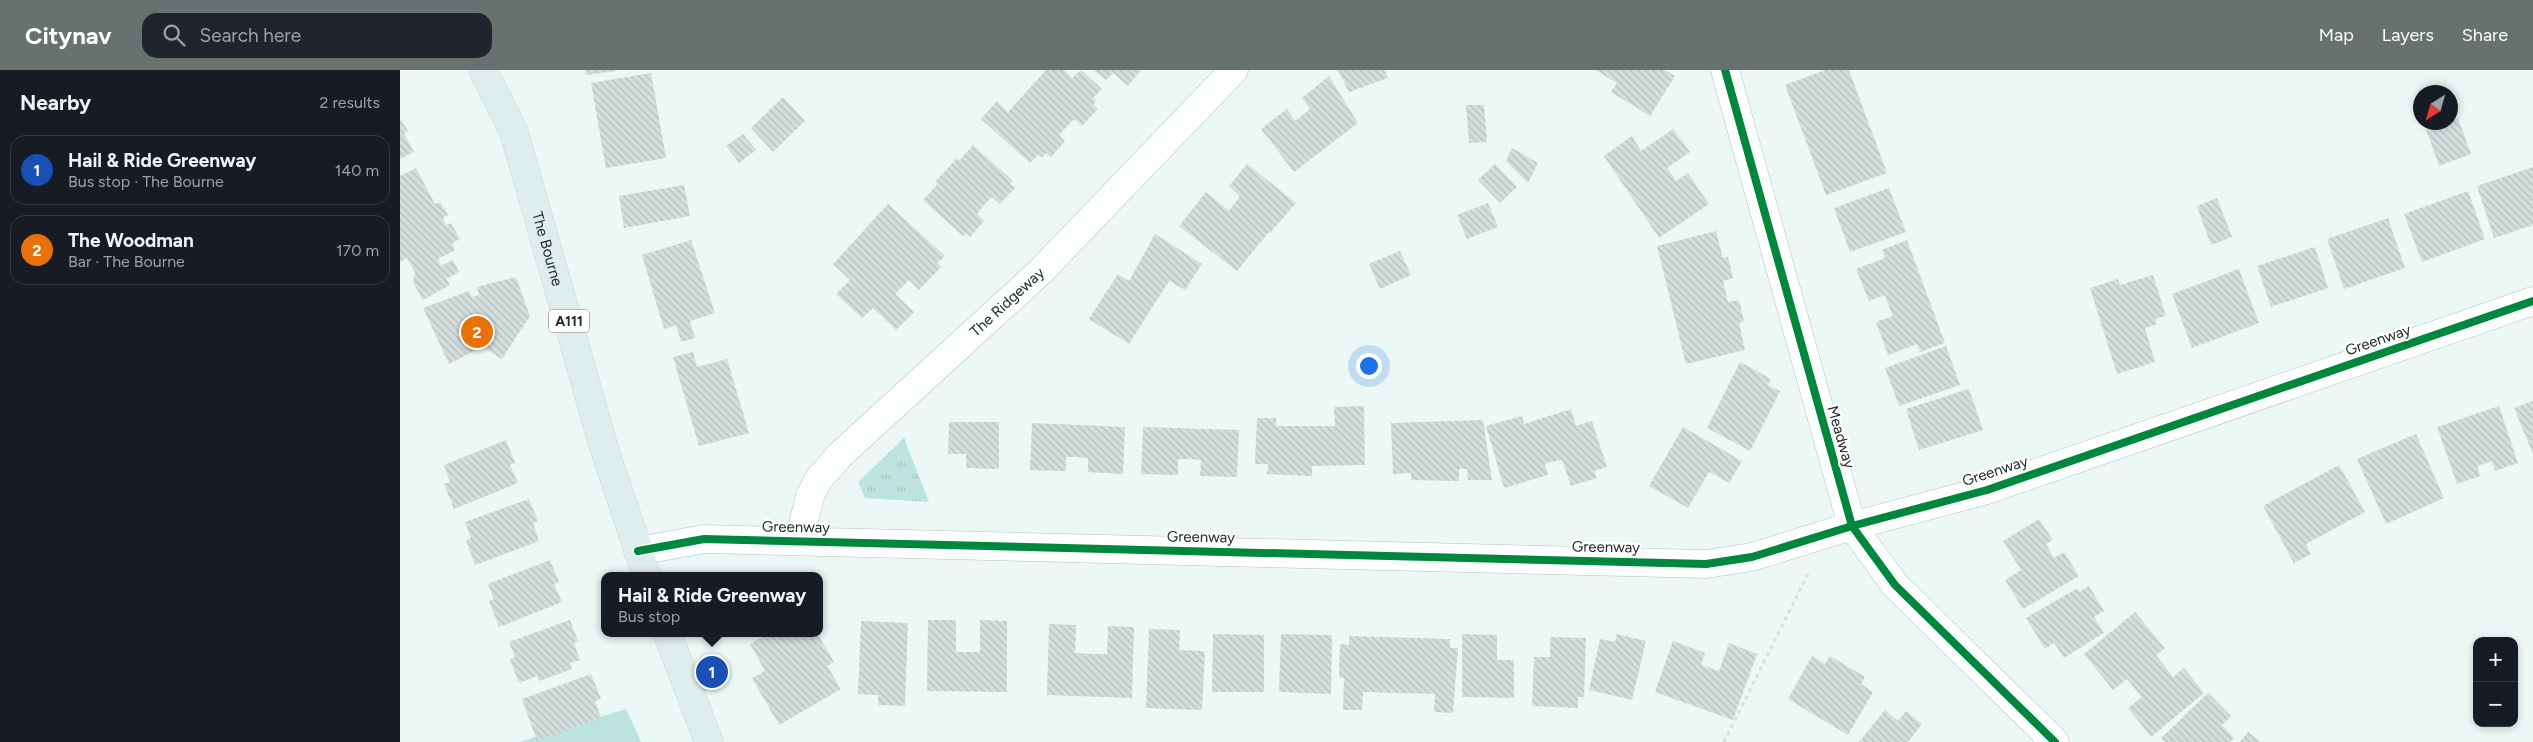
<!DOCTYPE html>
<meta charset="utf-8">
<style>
:root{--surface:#171b24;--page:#20242c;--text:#f1f3f6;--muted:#9ea1a6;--line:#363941;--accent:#677270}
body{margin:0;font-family:Figtree,sans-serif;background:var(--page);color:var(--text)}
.controls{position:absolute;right:15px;bottom:15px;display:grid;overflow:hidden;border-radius:10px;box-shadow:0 2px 8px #0003}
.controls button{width:45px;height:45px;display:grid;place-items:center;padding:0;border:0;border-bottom:1px solid var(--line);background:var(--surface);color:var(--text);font:25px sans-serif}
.compass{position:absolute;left:2013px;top:15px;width:45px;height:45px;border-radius:50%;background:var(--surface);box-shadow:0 2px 8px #0003;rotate:217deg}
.you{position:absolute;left:968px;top:295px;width:18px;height:18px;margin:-12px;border:4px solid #fff;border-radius:50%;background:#1a73e8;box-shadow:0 0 0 8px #1a73e833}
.badge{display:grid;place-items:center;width:32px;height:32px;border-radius:50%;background:var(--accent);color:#fff;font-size:16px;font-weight:700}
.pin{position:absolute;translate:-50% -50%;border:2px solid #fff;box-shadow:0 1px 5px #0006}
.popup{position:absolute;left:201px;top:502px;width:222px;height:65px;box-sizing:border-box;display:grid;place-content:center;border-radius:10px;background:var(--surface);filter:drop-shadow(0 1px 4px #0005);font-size:16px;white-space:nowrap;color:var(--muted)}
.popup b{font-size:19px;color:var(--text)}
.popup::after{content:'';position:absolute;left:50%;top:100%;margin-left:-10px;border:10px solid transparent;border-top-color:var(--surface)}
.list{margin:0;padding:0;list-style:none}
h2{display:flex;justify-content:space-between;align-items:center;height:65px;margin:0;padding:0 20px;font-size:21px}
h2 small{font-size:16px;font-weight:400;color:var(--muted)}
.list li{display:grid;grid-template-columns:32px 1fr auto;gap:15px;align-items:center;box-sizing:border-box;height:70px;margin:0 10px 10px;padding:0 10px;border:1px solid var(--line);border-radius:15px}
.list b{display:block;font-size:19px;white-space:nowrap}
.list p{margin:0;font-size:16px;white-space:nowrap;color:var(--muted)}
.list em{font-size:16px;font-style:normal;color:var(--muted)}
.icon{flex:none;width:28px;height:28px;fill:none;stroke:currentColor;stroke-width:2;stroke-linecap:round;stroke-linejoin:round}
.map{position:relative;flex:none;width:2133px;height:672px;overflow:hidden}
header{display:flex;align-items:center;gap:30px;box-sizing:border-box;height:70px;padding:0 25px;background:var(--accent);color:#fff}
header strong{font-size:24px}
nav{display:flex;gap:28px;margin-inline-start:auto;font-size:18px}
.search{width:350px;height:45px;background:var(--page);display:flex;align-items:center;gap:12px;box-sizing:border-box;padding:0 18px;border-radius:15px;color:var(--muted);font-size:19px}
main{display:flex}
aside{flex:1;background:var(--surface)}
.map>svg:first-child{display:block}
.grass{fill:url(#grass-tufts)}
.park{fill:#bce3dd}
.building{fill:url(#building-back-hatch)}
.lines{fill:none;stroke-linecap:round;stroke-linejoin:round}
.minor-casing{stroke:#b6c1bf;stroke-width:29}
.primary-casing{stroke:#cbd2d1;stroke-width:29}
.path{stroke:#dadedd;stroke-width:3;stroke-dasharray:4 4;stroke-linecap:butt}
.minor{stroke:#fcfefe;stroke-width:28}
.primary{stroke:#dfedec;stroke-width:28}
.cycleway-casing{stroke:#fff;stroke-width:11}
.cycleway{stroke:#00873e;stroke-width:8}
.labels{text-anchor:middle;stroke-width:4.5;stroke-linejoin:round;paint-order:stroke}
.shield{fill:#fff;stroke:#636a68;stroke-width:1}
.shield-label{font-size:14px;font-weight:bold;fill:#202a28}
.street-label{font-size:15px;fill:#202a28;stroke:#fff}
</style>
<header>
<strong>Citynav</strong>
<div class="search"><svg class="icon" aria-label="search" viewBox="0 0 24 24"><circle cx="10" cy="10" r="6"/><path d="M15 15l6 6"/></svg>Search here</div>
<nav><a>Map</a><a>Layers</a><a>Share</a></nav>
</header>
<main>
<aside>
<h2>Nearby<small>2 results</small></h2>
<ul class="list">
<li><span class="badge" style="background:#1a4fb4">1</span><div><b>Hail &amp; Ride Greenway</b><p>Bus stop · The Bourne</p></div><em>140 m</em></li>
<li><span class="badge" style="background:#e8710a">2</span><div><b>The Woodman</b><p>Bar · The Bourne</p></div><em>170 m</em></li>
</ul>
</aside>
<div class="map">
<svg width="2133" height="672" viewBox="0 0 2133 672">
<defs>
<pattern id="grass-tufts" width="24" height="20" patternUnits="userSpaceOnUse" patternTransform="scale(1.25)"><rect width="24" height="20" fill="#bce3dd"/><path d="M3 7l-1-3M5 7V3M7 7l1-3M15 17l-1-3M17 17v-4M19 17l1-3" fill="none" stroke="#a1c3be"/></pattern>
<pattern id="building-back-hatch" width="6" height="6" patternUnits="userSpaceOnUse" patternTransform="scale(1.25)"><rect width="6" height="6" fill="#d4dedc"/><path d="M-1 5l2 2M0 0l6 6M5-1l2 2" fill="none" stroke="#b6bfbd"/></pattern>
</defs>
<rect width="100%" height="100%" fill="#ebf8f6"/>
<path class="grass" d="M504,368L529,432L465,428L458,412Z"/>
<path class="park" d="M226,639L241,672H119Z"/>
<path class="building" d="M185,0H216V1L186,5Z
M646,0H664L672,8L681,0L702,19L693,28L696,31L693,35L698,39L682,56L674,49L659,65L665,71L651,87L646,83L642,88L639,84L630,93L581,49L597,31L608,42Z
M693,0H741L728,16L713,3L706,10Z
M938,0H984L988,8L949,22Z
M1195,0H1265L1275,6L1250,46L1211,22L1217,13Z
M1426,0H1449L1487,103L1426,125L1385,15Z
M251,3L266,88L206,98L191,13Z
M929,6L958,53L894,102L861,59L887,39L895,51L904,44L910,39L902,28Z
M383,27L405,51L373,82L351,58Z
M1066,35H1084L1087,72L1069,73Z
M0,48L8,61L4,64L14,82L0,89Z
M2058,48L2071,84L2039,96L2026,59L2050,52Z
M1273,59L1290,82L1267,98L1276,111L1288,103L1309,134L1259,168L1204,86L1232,66L1241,81Z
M343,64L356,80L339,93L326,76Z
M573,75L613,111L610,114L615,118L600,134L592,127L584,135L577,144L584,151L570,167L566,163L563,166L523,130L537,115L536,111L545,101L556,89L560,90Z
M1112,78L1138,93L1128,113L1106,91Z
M847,94L896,133L870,163L869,162L837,201L779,156L806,122L829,141L840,126L829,116Z
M1095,94L1117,117L1100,133L1078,110Z
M2133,97V155L2094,168L2077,116Z
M16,98L35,134L40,132L48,145L43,148L46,155L51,153L60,169L52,173L55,180L38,189L41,196L53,190L59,202L46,209L50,215L23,230L13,212L15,203L7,188L0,192V106Z
M284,115L290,146L224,158L219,126Z
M1489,118L1506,162L1450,182L1434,138Z
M2068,121L2085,169L2022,192L2004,144Z
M1817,128L1832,167L1811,175L1797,136Z
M1088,133L1098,157L1067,169L1057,145Z
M488,134L545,186L537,193L541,197L519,220L509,210L495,224L514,242L496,260L473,238L462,248L436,224L450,210L433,194Z
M1988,148L2005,198L1944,219L1927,169Z
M1316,161L1323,188L1328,187L1333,208L1323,211L1328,232L1339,230L1344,251L1339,253L1345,280L1286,294L1257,176Z
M755,164L802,194L785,220L769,211L729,274L689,249L718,204L729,211Z
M291,170L315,243L290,251L295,268L281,272L276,255L264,259L242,185Z
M1507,170L1545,273L1520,282L1517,274L1488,285L1476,252L1493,246L1489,236L1485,225L1469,231L1456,199L1485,188L1482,180Z
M1915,177L1928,218L1871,237L1857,196Z
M1000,181L1011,205L980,219L969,194Z
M1839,199L1859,253L1792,278L1772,224Z
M1753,205L1766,246L1755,249L1757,254L1745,258L1755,292L1717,304L1690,218L1718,209L1720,215Z
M116,207L130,246L102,289L82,277L49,294L23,238L69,221L72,227L79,225L77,217Z
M1546,276L1560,315L1499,336L1485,298Z
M293,282L297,297L327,289L349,363L299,376L273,287Z
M1340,292L1371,309L1368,315L1380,321L1350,381L1307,358Z
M1569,319L1583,360L1519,380L1506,339Z
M2133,331V384L2114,338Z
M964,336L965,395L912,396V406L867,404L868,394H855L857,348H876V356H935L934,337Z
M2099,336L2118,393L2095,401L2092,391L2077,396L2080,406L2057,414L2037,357Z
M1171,339L1176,356L1192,351L1207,397L1194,401L1197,408L1171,416L1162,390L1150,392L1145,394L1148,405L1104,418L1086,356L1122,346L1124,354Z
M1083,350L1092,410H1068L1067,399H1059V411L1011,410V403L993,404L991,353Z
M549,352H599V399L566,398V384H548Z
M632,353L725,357L723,404L688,402V388L677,387H666V401L630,400Z
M743,357L839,360L837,407L800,406L801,390L790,389H778V405L741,404Z
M1283,357L1342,391L1329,413L1309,402L1288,438L1249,416Z
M2016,364L2044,428L1986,454L1957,389Z
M106,370L115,393L110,395L118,413L54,439L44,414L50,412L44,395Z
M1939,395L1965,442L1906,474L1911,484L1894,493L1863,436Z
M129,429L138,451L133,453L139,471L75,495L66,470L71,468L65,452Z
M1639,449L1653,470L1646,474L1654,488L1664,482L1679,506L1623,539L1605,510L1621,500L1603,471Z
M150,490L159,512L154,514L162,532L99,557L89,531L94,529L88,514Z
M1689,516L1704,541L1694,547L1704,563L1664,588L1654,573L1645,579L1626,548L1676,519L1680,522Z
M1735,542L1765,578L1756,585L1773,607L1784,598L1804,623L1751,667L1728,638L1742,627L1727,609L1713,620L1684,584Z
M170,550L178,571L174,573L180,590L170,593L172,599L139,611L137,606L119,613L110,589L115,587L109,572Z
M528,550H556V582H580V550L607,551V622L527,621Z
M461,551L508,553L505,636L478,635V625L458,624Z
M649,554L676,555L675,583L691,584H707L708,556L734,557L732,628L647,625Z
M749,559L780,560L779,580L805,581L802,640L746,638Z
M369,563H417L434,592L427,596L441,619L379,655L352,608L365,601L350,574Z
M813,564L864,565V622H812Z
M881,564L932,565L931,624L879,622Z
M1062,564L1097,565V590H1114V628L1062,627Z
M1217,564L1246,571L1232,630L1189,620L1200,569L1215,572Z
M949,566L1050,569V578H1058L1053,643L1034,642L1035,624L963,622L962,640H943L944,608L939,607L940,574L949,575Z
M1150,567L1186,568L1184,627H1178V638L1132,636L1134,587H1150Z
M1273,571L1305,583L1301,595L1319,601L1329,573L1357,584L1333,650L1255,622Z
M1412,586L1425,594L1430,586L1447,596L1465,607L1461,614L1473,622L1448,665L1388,629Z
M191,604L201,629L195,631L201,648L137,671L122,629Z
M1808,623L1831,646L1822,655L1834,668L1830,672H1765L1761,668Z
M1485,640L1498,651L1506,641L1522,654L1508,672H1459Z
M1848,662L1861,672H1840Z"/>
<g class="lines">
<defs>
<g id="minor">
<path d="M1325,0L1452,456L1495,515L1655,672"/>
<path id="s1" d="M399,471L410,426L419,409L440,385L640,202L834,0"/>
<path d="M238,481L304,469L1306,494L1352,487L1452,456L1587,420L2133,231"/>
</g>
<g id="primary">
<path id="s2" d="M83,0L114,62L204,378L247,506"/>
<path d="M267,563L309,672"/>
</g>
</defs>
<use href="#minor" class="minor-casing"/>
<use href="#primary" class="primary-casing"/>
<path class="path" d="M1324,672L1408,504"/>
<use href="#minor" class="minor"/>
<use href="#primary" class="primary"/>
<defs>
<path id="cycleway" d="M1325,0L1452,456L1495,515L1655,672
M238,481L304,469L1306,494L1352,487L1452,456L1587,420L2133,231"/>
</defs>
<use href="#cycleway" class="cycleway-casing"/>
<use href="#cycleway" class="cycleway"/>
</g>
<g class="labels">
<rect class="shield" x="149" y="239.5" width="40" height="23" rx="4"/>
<g class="shield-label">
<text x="169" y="256">A111</text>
</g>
<g class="street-label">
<text dy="5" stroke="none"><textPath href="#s2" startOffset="191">The Bourne</textPath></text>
<text dy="5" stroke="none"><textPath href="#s1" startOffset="324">The Ridgeway</textPath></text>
<text transform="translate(1978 270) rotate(-19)" y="5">Greenway</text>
<text transform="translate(1441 367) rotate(74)" y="5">Meadway</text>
<text transform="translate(1595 401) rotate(-18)" y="5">Greenway</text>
<text transform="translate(396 457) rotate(1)" y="5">Greenway</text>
<text transform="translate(801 467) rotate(1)" y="5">Greenway</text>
<text transform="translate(1206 477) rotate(1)" y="5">Greenway</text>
</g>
</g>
</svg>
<div class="controls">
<button>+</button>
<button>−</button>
</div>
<svg class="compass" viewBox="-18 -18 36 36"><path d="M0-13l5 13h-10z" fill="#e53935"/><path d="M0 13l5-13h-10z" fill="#9ea1a6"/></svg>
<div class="you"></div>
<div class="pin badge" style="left:312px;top:602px;background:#1a4fb4">1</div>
<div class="popup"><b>Hail &amp; Ride Greenway</b>Bus stop</div>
<div class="pin badge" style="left:77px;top:262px;background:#e8710a">2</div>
</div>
</main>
